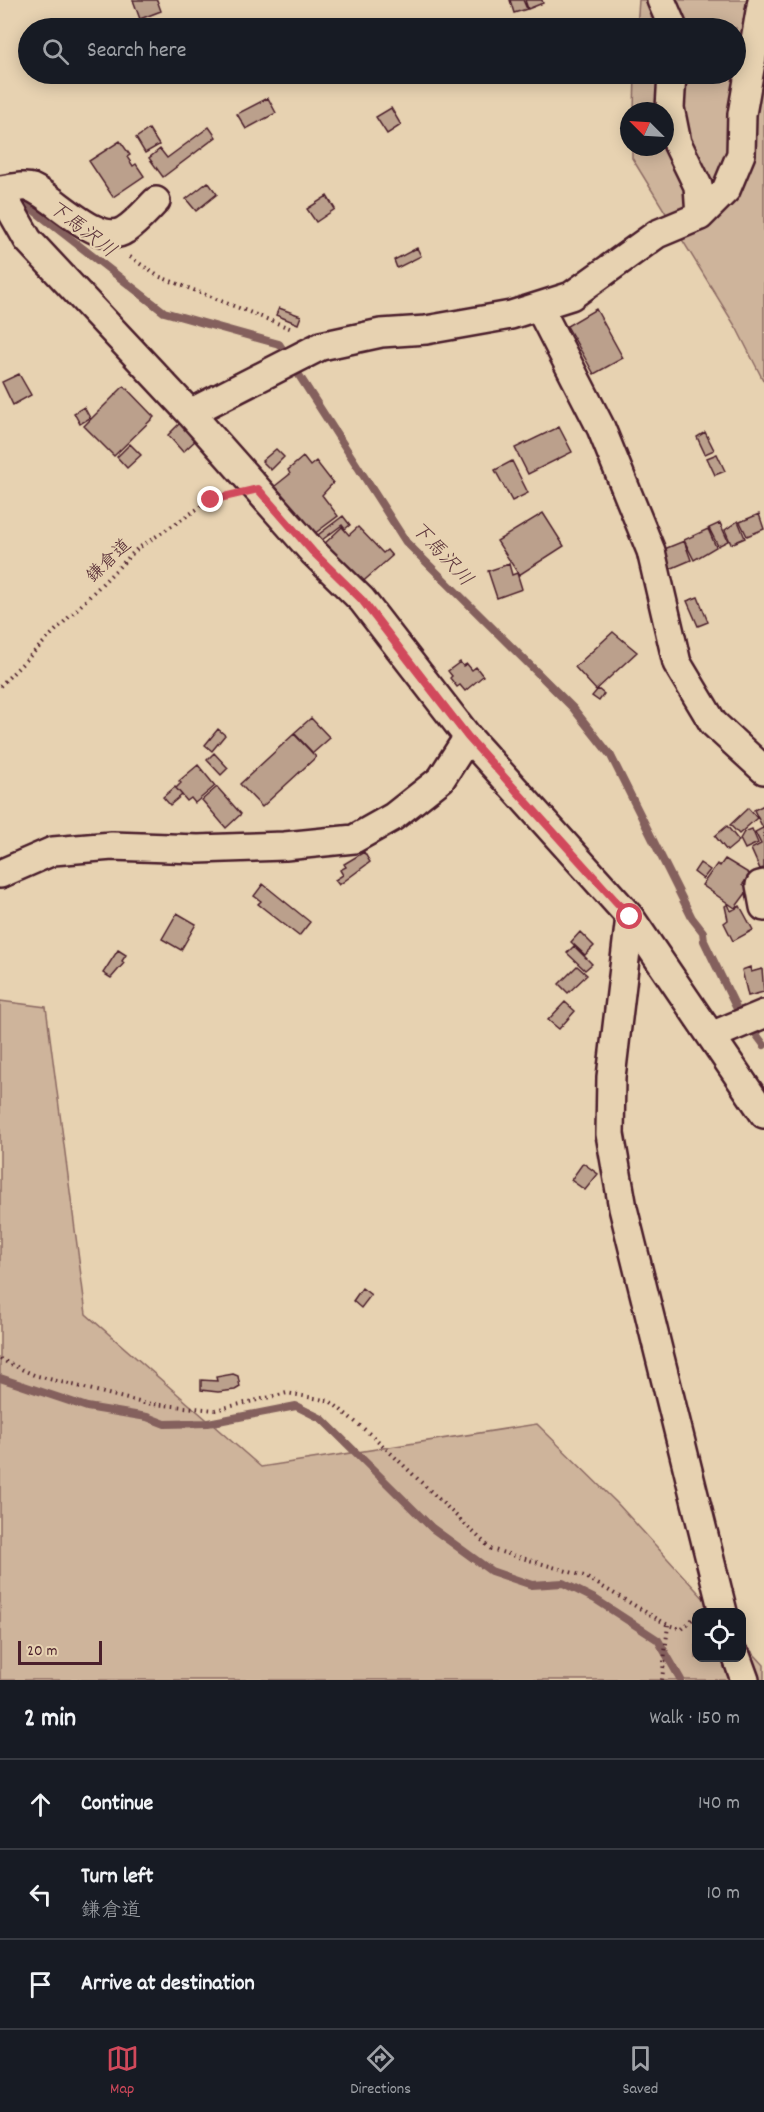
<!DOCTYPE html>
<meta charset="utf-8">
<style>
:root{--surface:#171b24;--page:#20242c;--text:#f1f3f6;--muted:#9ea1a6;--line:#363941;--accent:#d1495b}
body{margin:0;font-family:Dekko,"Klee One",sans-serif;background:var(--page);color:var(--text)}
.controls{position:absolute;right:18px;bottom:18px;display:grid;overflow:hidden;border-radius:12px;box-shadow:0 3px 15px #0003}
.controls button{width:54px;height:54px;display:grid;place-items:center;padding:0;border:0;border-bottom:2px solid var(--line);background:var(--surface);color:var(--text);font:30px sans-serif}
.compass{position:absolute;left:620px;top:102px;width:54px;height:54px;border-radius:50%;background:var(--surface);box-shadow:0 3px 15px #0003;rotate:294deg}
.scale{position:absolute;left:18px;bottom:15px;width:84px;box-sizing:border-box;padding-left:6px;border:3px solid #4a1f2b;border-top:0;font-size:16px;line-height:21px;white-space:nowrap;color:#4a1f2b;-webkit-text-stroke:4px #e7d2b1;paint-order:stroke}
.stop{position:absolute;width:18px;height:18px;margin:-14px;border:4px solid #d1495b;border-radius:50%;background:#fff}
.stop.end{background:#d1495b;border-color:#fff;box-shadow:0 2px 6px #0008}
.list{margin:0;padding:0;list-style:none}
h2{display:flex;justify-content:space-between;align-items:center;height:78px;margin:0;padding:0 24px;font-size:26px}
h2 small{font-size:20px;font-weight:400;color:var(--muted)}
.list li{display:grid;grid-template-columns:39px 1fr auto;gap:18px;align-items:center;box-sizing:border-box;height:90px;padding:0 24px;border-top:2px solid var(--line)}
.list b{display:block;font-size:22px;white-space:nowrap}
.list p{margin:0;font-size:20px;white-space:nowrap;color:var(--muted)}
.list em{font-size:20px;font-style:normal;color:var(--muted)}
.icon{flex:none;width:33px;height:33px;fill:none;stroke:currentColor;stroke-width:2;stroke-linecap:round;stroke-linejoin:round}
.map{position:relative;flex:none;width:764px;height:1680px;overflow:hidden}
.search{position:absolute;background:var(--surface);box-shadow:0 3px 15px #0003;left:18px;right:18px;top:18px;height:66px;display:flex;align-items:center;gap:15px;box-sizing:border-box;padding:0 21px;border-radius:33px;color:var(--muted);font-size:22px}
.sheet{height:348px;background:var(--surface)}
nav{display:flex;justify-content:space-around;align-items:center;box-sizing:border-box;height:84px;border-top:2px solid var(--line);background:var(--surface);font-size:16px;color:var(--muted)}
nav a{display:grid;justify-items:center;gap:3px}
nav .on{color:var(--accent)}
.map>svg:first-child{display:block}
.green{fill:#ceb49b;stroke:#8c6a63;stroke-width:1.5}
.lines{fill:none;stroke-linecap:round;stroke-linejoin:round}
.stream{stroke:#84615d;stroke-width:8}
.building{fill:#bba08c;stroke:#4a1f2b;stroke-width:1.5}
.minor-casing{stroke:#4a1f2b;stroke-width:32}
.path{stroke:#4a1f2b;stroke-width:4;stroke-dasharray:1.5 4.5;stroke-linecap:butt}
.minor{stroke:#e7d2b1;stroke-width:27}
.route{stroke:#d1495b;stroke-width:8}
.labels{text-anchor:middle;stroke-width:4.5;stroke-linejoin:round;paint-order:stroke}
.street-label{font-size:18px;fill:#4a1f2b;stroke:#e7d2b1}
.water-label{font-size:20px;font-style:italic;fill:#5d353c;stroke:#e7d2b1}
</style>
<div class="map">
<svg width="764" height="1680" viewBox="0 0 764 1680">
<rect width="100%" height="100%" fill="#e7d2b1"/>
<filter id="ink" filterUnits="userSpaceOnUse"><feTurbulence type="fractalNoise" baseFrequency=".0167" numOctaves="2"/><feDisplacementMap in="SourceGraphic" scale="12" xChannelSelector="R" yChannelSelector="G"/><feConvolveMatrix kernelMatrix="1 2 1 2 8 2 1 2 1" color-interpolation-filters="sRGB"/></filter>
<g filter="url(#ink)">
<path class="green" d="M639,0H764V382L737,329L632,158V147H665V111H634L635,74H736V28H637Z
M0,1001L46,1007L86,1314L261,1467L537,1424L617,1503L716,1612H696V1658H742V1641L764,1665V1680H0Z"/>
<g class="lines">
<path class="stream" d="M13,199L22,201L164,312L279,344L406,542L573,708L611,756L692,918L703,932L704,941L736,1007L764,1045
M0,1378L87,1407L147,1417L165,1424L208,1423L296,1406L322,1419L432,1528L491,1571L532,1585L563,1583L595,1599L658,1640L681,1680"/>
</g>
<path class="building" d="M133,0H157L161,11L140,19Z
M510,0H523L527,9L514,13Z
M525,0H542L543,3L528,9Z
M268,98L276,113L246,129L237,114Z
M391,108L401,125L387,134L376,117Z
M209,127L216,137L163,177L149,158L160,149L167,158Z
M149,129L159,145L145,153L136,138Z
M120,141L130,155L127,157L133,166L136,164L144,176L113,197L89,161Z
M208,182L217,194L196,211L186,199Z
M327,196L335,209L316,222L307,209Z
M417,248L421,256L397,268L394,260Z
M279,308L301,316L298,324L276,315Z
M596,309L623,358L594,374L567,326Z
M19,374L31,395L13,405L2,382Z
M124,386L154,417L114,456L84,426Z
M84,407L90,418L80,424L74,413Z
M180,423L196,440L183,452L168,435Z
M559,427L572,452L528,474L515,448Z
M705,432L714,450L705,454L697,437Z
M130,444L141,455L127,468L117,457Z
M276,449L284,457L271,470L262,461Z
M717,454L725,471L715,475L707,458Z
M303,457L310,466L316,461L333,483L322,495L338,516L314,534L275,486L290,474L288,470Z
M512,461L528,493L512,501L495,470Z
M543,513L564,546L519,575L497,541Z
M759,514L764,529L747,536L740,522Z
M343,516L350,525L345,529L342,525L322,540L318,535Z
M738,521L745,538L731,544L725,530Z
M720,523L728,541L718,546L709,528Z
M342,527L349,535L358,527L383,553L387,550L392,556L358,586L322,546Z
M708,529L716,547L694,560L684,540Z
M684,541L691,560L670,569L662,550Z
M509,564L512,575L517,573L522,589L497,598L488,571Z
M698,597L708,622L698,626L687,601Z
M613,632L637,652L596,690L575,667Z
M460,662L463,666L467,664L472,670L476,667L483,676L465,691L460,685L457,687L450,678L452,676L448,671Z
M598,689L604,694L599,701L592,696Z
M311,718L330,738L313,753L294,733Z
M218,729L225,735L212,751L205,745Z
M294,734L316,757L262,807L240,784Z
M214,753L228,768L221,775L207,760Z
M198,765L215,786L195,803L191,798L187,801L176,788L181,783L179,781Z
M175,787L182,795L170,805L163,797Z
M217,787L241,814L226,828L202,800Z
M764,805V868L760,869L751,849L761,844L755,832L763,828L754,810Z
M748,808L757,818L739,834L730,825Z
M727,826L739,841L727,851L715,836Z
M752,829L758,843L745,849L740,839L744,832Z
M364,852L370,862L339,885L335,880L343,875L340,870L346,867L344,864Z
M725,859L750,874L743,884L749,889L735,908L702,885L717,864L720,866Z
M700,863L710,870L703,879L694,872Z
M263,884L310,922L299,936L258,904L261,901L254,896Z
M728,904L731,911L740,906L753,930L733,941L724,923L728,920L725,906Z
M177,913L196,924L181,950L162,939Z
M580,932L594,946L585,955L571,942Z
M574,946L592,964L585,970L567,953Z
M118,950L126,955L122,961L124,963L111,978L103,973Z
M577,966L587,975L568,993L559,984Z
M750,967L751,972L762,969L764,992L748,996L742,970Z
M565,1002L575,1011L559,1029L548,1020Z
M583,1163L598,1174L585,1190L571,1180Z
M362,1288L371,1295L361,1308L353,1301Z
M233,1374L238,1376L240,1387L235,1390L218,1392L201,1390V1380L217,1381L216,1377Z"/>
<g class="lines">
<defs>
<path id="minor" d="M661,0L673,28
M672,74L670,108L677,143L698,186L700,216
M0,190C9,189 24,185 32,188C56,198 99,248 125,230C136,223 146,211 156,201
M0,191L28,240L190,413L313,552L362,600L468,737L630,917L764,1114
M539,307L601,428L651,551L677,663L713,723L764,770
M190,413L321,346L381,333L426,330L511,315L571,296L657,234L700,216L726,190L741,154L742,114L762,0
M0,874L53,851L112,846L198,849L285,846L354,839L393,817L441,779L468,737
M764,884L760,885L764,907
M630,917L611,1077L610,1134L623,1208L723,1612
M711,1036L764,1014
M737,1658L745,1680"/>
</defs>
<use href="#minor" class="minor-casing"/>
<path class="path" d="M130,257L158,276L292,329
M0,686L137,549L211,500L227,496
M0,1359L34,1375L143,1403L215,1410L287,1393L330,1401L376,1439L491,1549L584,1576L668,1625L682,1629L695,1617
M662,1680L668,1625"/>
<use href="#minor" class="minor"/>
</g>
</g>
<g class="lines" filter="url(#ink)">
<path class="route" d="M211,500L258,489L313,552L362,600L468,737L630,917"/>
</g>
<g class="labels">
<g class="street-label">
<text transform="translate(108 560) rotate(-44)" y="6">鎌倉道</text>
</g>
<g class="water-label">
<text transform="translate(83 228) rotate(38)" y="7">下馬沢川</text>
<text transform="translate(443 553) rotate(47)" y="7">下馬沢川</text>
</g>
</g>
</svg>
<div class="controls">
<button><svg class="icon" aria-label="locate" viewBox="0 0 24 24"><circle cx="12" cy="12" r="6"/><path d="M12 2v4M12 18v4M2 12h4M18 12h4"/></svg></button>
</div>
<svg class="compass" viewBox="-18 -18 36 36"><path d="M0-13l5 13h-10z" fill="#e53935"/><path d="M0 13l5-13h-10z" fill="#9ea1a6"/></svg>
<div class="scale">20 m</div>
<div class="stop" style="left:630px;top:917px"></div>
<div class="stop end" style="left:211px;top:500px"></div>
<div class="search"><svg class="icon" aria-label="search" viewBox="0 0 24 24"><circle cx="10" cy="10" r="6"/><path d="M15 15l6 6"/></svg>Search here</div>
</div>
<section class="sheet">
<h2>2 min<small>Walk · 150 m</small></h2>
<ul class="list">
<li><svg class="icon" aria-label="ahead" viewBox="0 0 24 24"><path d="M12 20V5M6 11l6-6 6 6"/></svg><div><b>Continue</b></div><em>140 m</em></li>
<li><svg class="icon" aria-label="left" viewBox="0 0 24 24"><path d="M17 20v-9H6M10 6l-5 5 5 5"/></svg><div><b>Turn left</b><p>鎌倉道</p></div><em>10 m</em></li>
<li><svg class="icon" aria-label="arrive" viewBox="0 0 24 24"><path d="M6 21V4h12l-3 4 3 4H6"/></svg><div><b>Arrive at destination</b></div></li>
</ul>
</section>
<nav>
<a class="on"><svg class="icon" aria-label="map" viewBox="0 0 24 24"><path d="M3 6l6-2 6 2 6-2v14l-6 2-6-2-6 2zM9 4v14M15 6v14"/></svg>Map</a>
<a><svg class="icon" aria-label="directions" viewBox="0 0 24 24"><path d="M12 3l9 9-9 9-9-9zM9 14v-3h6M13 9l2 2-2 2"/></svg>Directions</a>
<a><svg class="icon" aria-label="saved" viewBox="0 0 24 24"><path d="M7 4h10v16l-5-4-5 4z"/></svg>Saved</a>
</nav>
